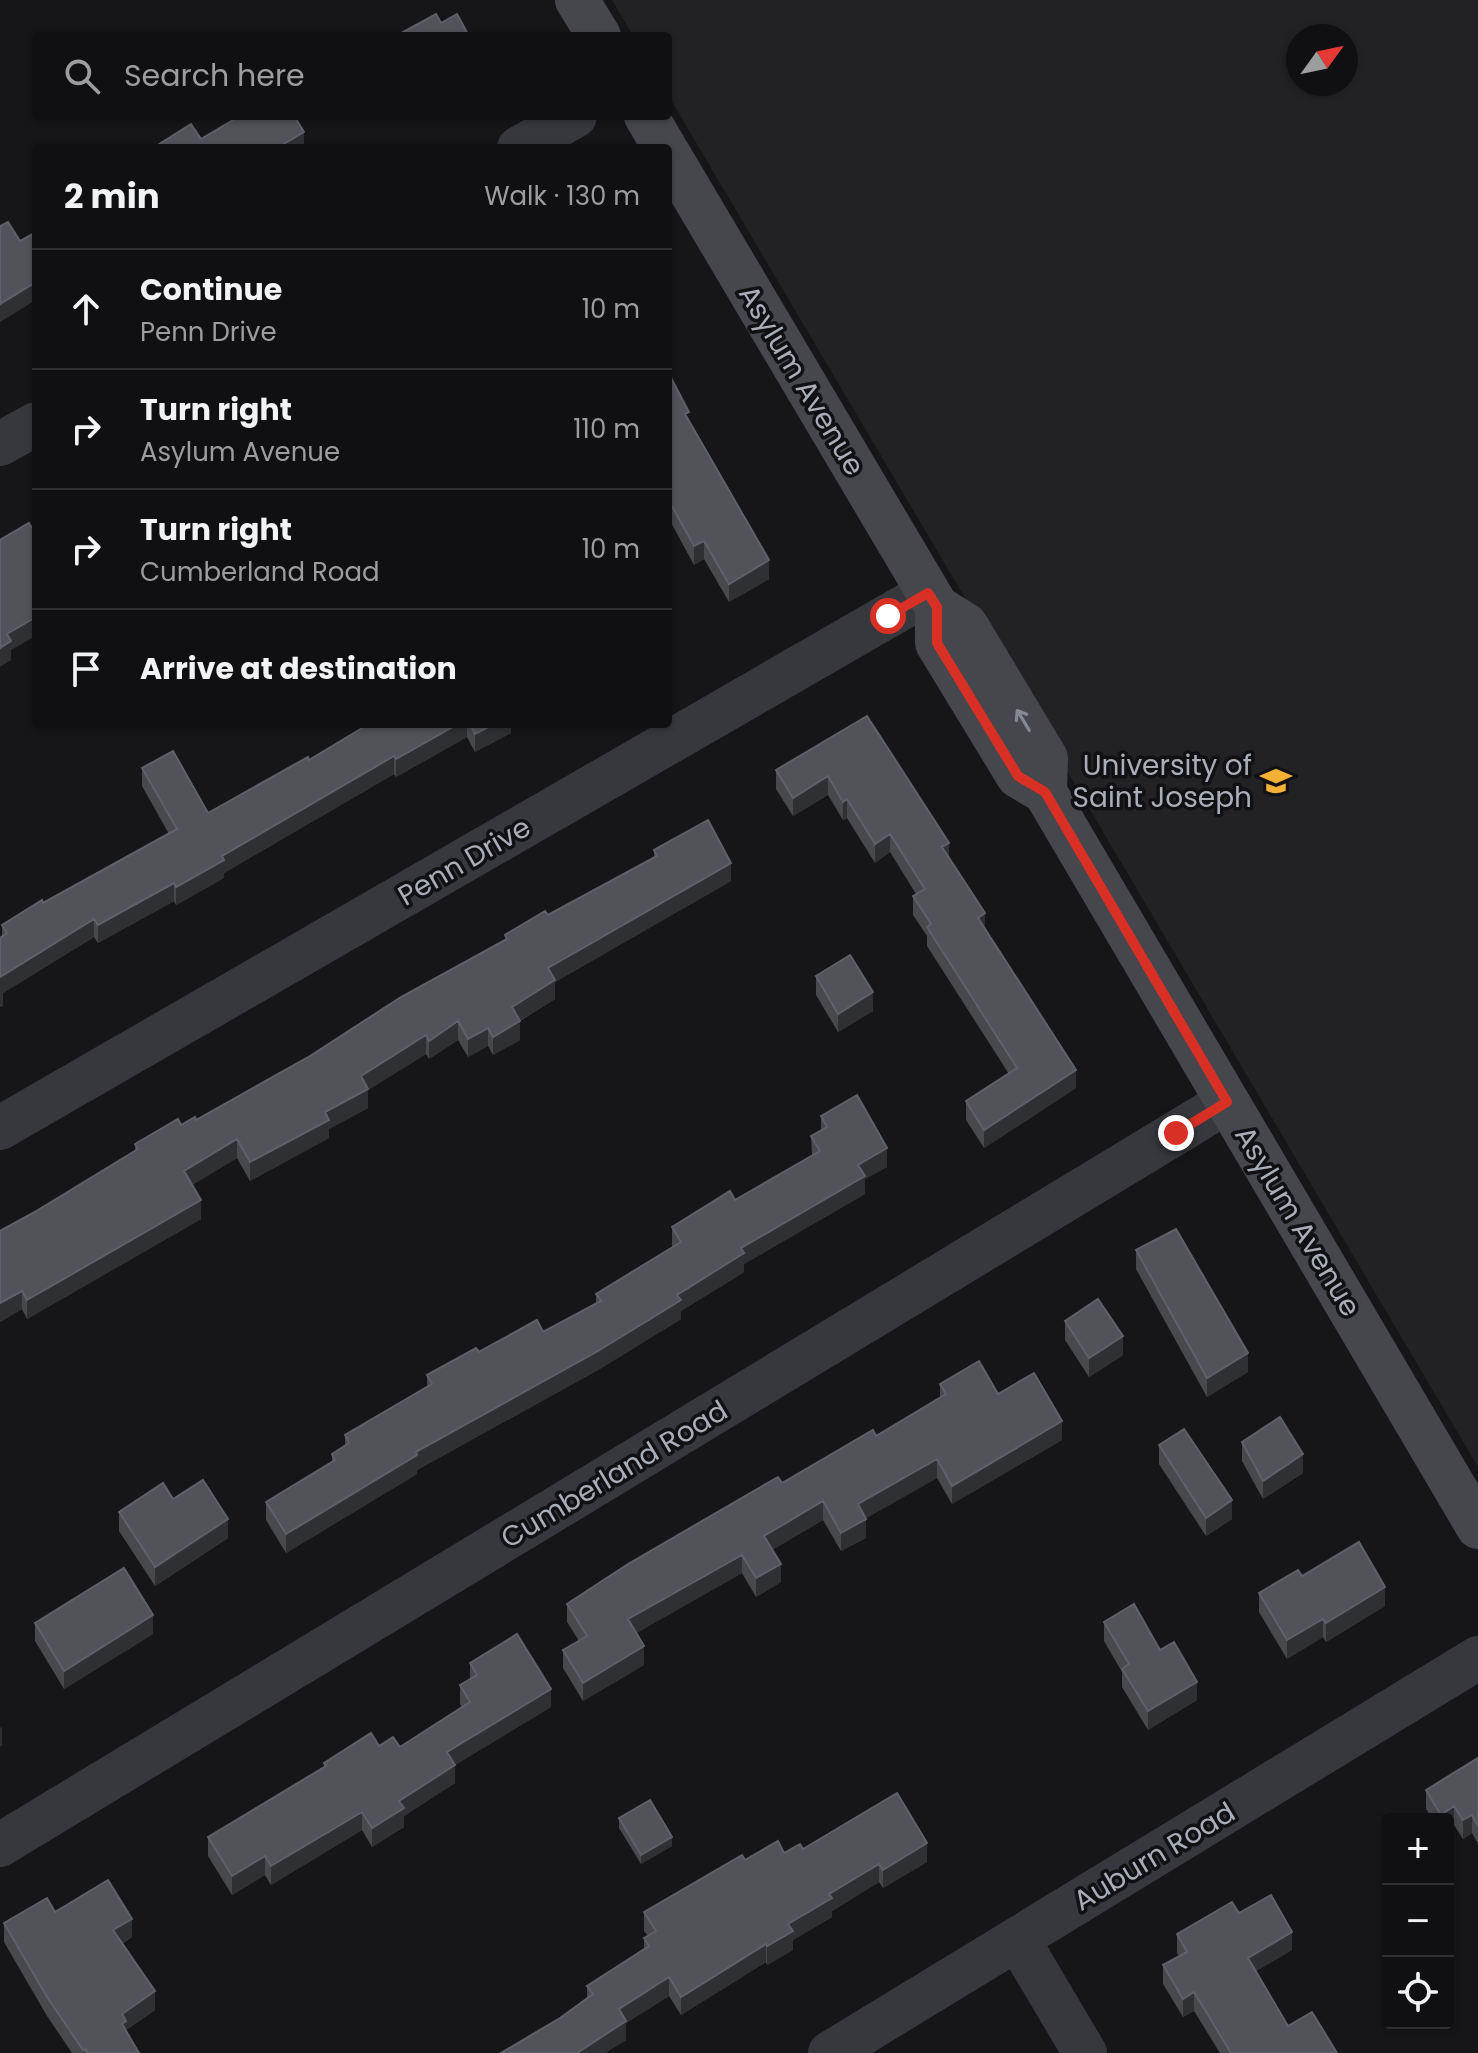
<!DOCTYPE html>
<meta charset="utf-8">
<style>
:root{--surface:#101012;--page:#19191b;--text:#f1f3f6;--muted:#9c9d9f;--line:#303032}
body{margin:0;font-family:Poppins,sans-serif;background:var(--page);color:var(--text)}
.controls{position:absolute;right:24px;bottom:24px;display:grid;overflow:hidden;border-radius:8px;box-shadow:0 2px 6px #0004}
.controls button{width:72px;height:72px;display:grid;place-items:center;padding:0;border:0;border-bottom:2px solid var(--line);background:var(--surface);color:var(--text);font:40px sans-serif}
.compass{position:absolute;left:1286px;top:24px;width:72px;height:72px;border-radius:50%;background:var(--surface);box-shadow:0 2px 6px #0004;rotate:57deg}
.stop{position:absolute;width:24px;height:24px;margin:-18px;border:6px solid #d93025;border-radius:50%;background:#fff}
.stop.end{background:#d93025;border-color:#fff;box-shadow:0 2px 8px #0008}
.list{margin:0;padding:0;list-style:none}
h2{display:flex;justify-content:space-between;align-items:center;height:104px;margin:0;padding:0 32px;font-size:34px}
h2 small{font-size:26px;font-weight:400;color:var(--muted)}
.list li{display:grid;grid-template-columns:52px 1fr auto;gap:24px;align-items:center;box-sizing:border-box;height:120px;padding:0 32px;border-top:2px solid var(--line)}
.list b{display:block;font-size:30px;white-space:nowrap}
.list p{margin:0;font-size:26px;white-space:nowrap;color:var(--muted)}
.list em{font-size:26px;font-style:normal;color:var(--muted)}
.icon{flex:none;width:44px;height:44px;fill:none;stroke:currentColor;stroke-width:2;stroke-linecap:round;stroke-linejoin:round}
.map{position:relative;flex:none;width:1478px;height:2053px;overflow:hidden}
.search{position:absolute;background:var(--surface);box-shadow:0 2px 6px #0004;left:32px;top:32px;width:640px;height:88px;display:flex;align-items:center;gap:20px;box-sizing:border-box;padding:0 28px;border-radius:8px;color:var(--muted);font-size:30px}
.panel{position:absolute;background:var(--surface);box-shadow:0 2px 6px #0004;left:32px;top:144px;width:640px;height:584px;border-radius:8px}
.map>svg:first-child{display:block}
.built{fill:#222225;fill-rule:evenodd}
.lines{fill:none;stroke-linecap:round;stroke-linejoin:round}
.minor{stroke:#37383d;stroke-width:44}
.secondary{stroke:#45474d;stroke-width:44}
.wall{fill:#47494d}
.shaded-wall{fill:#2f3033}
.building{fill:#525359;stroke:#5f6168;stroke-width:2}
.oneway{stroke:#858993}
.route{stroke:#d93025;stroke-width:10}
.labels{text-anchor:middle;stroke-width:7;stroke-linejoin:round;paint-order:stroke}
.street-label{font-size:28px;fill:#a8adb8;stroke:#111113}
.poi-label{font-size:28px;fill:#a8adb8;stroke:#111113;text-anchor:end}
</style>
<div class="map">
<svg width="1478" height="2053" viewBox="0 0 1478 2053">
<rect width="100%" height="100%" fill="#161618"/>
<path class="built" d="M612,0H1478V1467L668,95V36H633ZM1298,36H1346V84H1298Z"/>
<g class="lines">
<path class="minor" d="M519,148L575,116
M0,444L36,424
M0,1128L928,593
M0,1845L1227,1102
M1018,1940L1085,2053
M830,2053L1478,1658"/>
<path class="secondary" d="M577,0L599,36
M646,116L665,148
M668,153L937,607L966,625L1046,758L1045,792
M937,607V643L1018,776L1045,792L1478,1527"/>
</g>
<path class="wall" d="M668,372L689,422L769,579L729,602L704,559L694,565L668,517Z
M867,716L949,858L985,928L1076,1088L984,1148L966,1120V1101L1009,1074L927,946V936L913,915V896L916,894L890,852L875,863L847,818L843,820L828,795L793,816L776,789V770Z
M369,724H511V733L475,752L467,737L396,777L394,774L224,873V878L176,905L174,901L98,943L94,937L3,993V1006L0,1007V938L2,937V925L169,834L142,786V768L208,813L309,760Z
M654,850L731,881L555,982V999L520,1021V1040L493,1055L488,1046L468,1057L458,1040L429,1059L426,1054L368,1090V1108L329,1129V1138L250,1181L237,1158L192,1185L201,1219L27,1319L22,1309L0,1322L33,1213L135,1151V1144L181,1125L196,1120L310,1056L505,940V935L548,915L654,858Z
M816,976L873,1011L838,1032L816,995Z
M821,1116L887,1167L865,1179V1194L744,1264V1272L681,1311V1319L598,1370L417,1470V1474L286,1553L266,1520V1502L332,1462V1454L345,1446V1435L427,1386V1375L479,1352L543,1332L596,1303V1294L672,1247V1227L735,1200L812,1155L811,1136L821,1130Z
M1136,1250L1248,1372L1207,1397L1136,1269Z
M1065,1321L1123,1355L1089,1377L1065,1340Z
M940,1384L998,1394L1062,1440L952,1504L937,1478L866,1518V1538L841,1551L823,1520L772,1550L781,1582L756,1597L742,1573L636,1633L644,1665L583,1701L563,1668V1650L579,1641L567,1622V1604L782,1483L876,1436L940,1398Z
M1242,1442L1303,1473L1263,1499L1242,1461Z
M1159,1445L1232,1519L1206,1536L1159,1464Z
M173,1499L228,1538L155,1586L119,1531V1512Z
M1302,1576L1385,1606L1326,1642L1323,1637L1287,1659L1259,1612V1593Z
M1104,1622L1160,1650L1197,1700L1148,1730L1122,1687V1672L1104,1641Z
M35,1623L153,1634L64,1689L35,1641Z
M470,1663L551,1707L455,1765V1783L404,1816V1827L372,1847L362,1830L271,1885L265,1875L232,1895L208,1856V1837L324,1768V1763L379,1746L400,1747L462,1707L460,1704V1685L470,1679Z
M1478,1758V1844L1472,1833L1463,1839L1454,1825L1448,1829V1819H1432L1426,1809V1790Z
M619,1818L672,1846L641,1864L619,1828Z
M803,1849L927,1862L883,1888L879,1882L832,1911V1917L793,1940V1950L767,1965L766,1962L681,2015L669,1996L626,2023V2040L605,2053H501L560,2018L587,1998V1986L644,1949V1938L648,1936L644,1931V1912L745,1860Z
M1239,1913L1292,1950L1256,1971L1288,2026L1337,2053H1220L1194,2011L1183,2017L1163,1984V1965L1179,1956L1177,1953V1934Z
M4,1923L132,1937L122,1944L155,2010L126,2030L139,2053H72L47,2016L4,1942Z"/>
<path class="shaded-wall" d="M304,132V148H277Z
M36,282V300L0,322V304Z
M704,541V559L694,565V546Z
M769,560V579L729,602V584Z
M36,617V636L11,650V660L0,667V648L7,634Z
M458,724H467V737L396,777V759Z
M494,724H511V733L475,752V734Z
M394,756V774L224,873V878L176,905V887L222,856Z
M828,776V795L793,816V798Z
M847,799V818L843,820V802Z
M890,834V852L875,863V844Z
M949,843V861L942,847Z
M731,863V881L555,982V999L512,1025V1007L548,968Z
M174,883V901L98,943V925Z
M985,913V932L978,918Z
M94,919V937L3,993V1006L0,1007V977Z
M873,992V1011L838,1032V1014Z
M458,1021V1040L429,1059V1041Z
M520,1021V1040L493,1055V1037Z
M488,1028V1046L468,1057V1039Z
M426,1035V1054L368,1090V1108L329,1129V1138L250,1181V1162L325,1112L361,1076Z
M1076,1070V1088L984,1148V1130Z
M237,1139V1158L184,1190V1171Z
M887,1148V1167L865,1179V1194L744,1264V1272L681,1311V1319L598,1370L417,1470V1474L286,1553V1534L416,1452L677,1295L741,1248L858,1165Z
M201,1200V1219L27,1319V1300Z
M22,1291V1309L0,1322V1303Z
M1123,1336V1355L1089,1377V1358Z
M1248,1353V1372L1207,1397V1378Z
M1062,1421V1440L952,1504V1486Z
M1303,1454V1473L1263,1499V1481Z
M937,1459V1478L858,1523V1504Z
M1232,1500V1519L1206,1536V1518Z
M823,1501V1520L764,1555V1536Z
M228,1519V1538L155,1586V1567Z
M866,1519V1538L841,1551V1533Z
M742,1555V1573L628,1638V1619Z
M781,1564V1582L756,1597V1578Z
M1385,1587V1606L1326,1642V1623Z
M153,1615V1634L64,1689V1671Z
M1323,1619V1637L1287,1659V1640Z
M644,1646V1665L583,1701V1683Z
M1197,1682V1700L1148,1730V1711Z
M551,1689V1707L455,1765V1783L404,1816V1827L372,1847V1828L447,1752Z
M2,1727V1745L0,1747V1728Z
M1454,1806V1825L1448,1829V1819H1441V1815Z
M362,1812V1830L271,1885V1866Z
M1472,1815V1833L1463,1839V1820Z
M672,1837V1846L641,1864V1855Z
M927,1843V1862L883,1888V1870Z
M265,1856V1875L232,1895V1876Z
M879,1864V1882L832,1911V1917L793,1940V1950L767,1965V1946L788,1924L829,1894Z
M132,1919V1937L113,1949V1930Z
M1292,1932V1950L1248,1976V1958Z
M766,1944V1962L681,2015V1997Z
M669,1977V1996L626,2023V2040L605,2053H577L619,2009Z
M155,1991V2010L126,2030V2040L122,2043V2014Z
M1194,1992V2011L1183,2017V1999Z"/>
<path class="building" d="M436,14L441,23L457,14L469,36H396Z
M240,116H294L304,132L277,148H153L191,124L201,139Z
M8,222L20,241L36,232V282L0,304V226Z
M668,372L689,412L685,414L769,560L729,584L704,541L694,546L668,499Z
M29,523L31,527L36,524V617L7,634L11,641L0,648V540Z
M867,716L949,843L942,847L985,913L978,918L1076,1070L984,1130L966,1101L1017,1068L927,927L931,924L913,896L925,889L890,834L875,844L847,799L843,802L828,776L793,798L776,770Z
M369,724H458L396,759L394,756L222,856L224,860L176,887L174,883L98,925L94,919L0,977V938L7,933L2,925L42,900L43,903L177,829L142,768L173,751L208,813L308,757L309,760Z
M470,724H494L475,734Z
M708,820L731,863L548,968L555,980L512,1007L520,1021L493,1037L488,1028L468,1039L458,1021L429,1041L426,1035L361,1076L368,1089L325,1112L329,1120L250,1162L237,1139L184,1171L201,1200L27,1300L22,1291L0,1303V1231L33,1213L138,1149L135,1144L178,1119L181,1125L195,1117L196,1120L310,1056L401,997L507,939L505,935L545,911L548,915L657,856L654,850Z
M850,955L873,992L838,1014L816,976Z
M857,1095L887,1148L858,1165L865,1176L741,1248L744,1253L677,1295L681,1300L598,1351L416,1452L417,1455L286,1534L266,1502L335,1460L332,1454L349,1443L345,1435L432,1384L427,1375L476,1348L479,1352L537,1320L543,1332L601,1301L596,1294L681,1242L672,1227L730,1191L735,1200L820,1151L811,1136L827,1127L821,1116Z
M1176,1229L1248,1353L1207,1378L1136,1250Z
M1098,1299L1123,1336L1089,1358L1065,1321Z
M979,1361L998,1394L1034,1373L1062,1421L952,1486L937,1459L858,1504L866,1519L841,1533L823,1501L764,1536L781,1564L756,1578L742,1555L628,1619L644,1646L583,1683L563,1650L587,1636L567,1604L628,1564L778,1477L782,1483L873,1430L876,1436L946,1394L940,1384Z
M1280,1417L1303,1454L1263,1481L1242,1442Z
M1184,1429L1232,1500L1206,1518L1159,1445Z
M203,1480L228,1519L155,1567L119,1512L163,1483L173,1499Z
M1359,1542L1385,1587L1326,1623L1323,1619L1287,1640L1259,1593L1298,1570L1302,1576Z
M124,1568L153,1615L64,1671L35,1623Z
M1134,1604L1160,1650L1174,1642L1197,1682L1148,1711L1122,1669L1129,1664L1104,1622Z
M517,1634L551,1689L447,1752L455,1765L399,1801L404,1808L372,1828L362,1812L271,1866L265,1856L232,1876L208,1837L326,1766L324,1763L371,1733L379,1746L393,1737L400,1747L470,1702L460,1685L477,1675L470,1663Z
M1478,1758V1826L1472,1815L1463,1820L1454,1806L1441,1815L1426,1790Z
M897,1793L927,1843L883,1870L879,1864L829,1894L832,1898L788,1924L793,1931L767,1946L766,1944L681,1997L669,1977L619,2009L626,2021L577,2053H501L560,2018L593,1994L587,1986L649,1946L644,1938L656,1931L644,1912L742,1855L745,1860L778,1841L784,1853L800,1844L803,1849Z
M650,1800L672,1837L641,1855L619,1818Z
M108,1880L132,1919L113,1930L155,1991L122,2014L126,2021L122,2024L139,2053H88L86,2049L83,2050L47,1997L4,1923L47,1898L55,1912Z
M1271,1895L1292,1932L1248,1958L1288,2026L1312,2012L1337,2053H1231L1194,1992L1183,1999L1163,1965L1187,1952L1177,1934L1232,1902L1239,1913Z"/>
<defs><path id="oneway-shaft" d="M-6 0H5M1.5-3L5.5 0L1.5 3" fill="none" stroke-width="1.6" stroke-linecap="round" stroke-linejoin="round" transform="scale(2)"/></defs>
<use class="oneway" href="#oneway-shaft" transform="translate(1023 720) rotate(-121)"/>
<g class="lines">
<path class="route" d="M888,616L928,593L937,607V643L1018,776L1045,792L1227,1102L1176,1133"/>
</g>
<defs>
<symbol id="university-bare" viewBox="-9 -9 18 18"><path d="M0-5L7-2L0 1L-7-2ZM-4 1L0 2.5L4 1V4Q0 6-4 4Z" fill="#f2b134" stroke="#111113" stroke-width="2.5" paint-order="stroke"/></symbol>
</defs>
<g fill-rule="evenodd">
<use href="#university-bare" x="1254" y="759" width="44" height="44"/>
</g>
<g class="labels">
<g class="street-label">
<text transform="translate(802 380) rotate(59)" y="10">Asylum Avenue</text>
<text transform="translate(464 861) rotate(-30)" y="10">Penn Drive</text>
<text transform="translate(1298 1221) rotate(59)" y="10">Asylum Avenue</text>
<text transform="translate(614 1474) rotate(-31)" y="10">Cumberland Road</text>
<text transform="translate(1154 1856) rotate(-31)" y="10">Auburn Road</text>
</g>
<g class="poi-label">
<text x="1252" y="775">University of<tspan x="1252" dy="32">Saint Joseph</tspan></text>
</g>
</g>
</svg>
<div class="controls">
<button>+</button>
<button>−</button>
<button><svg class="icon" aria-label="locate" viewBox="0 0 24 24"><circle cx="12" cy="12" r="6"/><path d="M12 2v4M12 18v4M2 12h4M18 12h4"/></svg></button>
</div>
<svg class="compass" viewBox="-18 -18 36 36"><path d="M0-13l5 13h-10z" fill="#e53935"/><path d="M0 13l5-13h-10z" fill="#9c9d9f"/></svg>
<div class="stop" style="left:888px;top:616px"></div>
<div class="stop end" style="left:1176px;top:1133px"></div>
<div class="search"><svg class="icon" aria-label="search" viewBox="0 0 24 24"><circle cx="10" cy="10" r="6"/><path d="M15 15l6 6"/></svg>Search here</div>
<section class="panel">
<h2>2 min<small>Walk · 130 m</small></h2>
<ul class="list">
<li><svg class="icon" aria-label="ahead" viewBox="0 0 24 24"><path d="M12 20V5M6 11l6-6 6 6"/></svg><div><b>Continue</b><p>Penn Drive</p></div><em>10 m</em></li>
<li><svg class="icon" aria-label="right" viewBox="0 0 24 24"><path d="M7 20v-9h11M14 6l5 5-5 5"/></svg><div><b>Turn right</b><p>Asylum Avenue</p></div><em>110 m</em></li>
<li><svg class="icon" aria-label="right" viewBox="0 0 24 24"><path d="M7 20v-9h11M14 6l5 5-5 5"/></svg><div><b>Turn right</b><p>Cumberland Road</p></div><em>10 m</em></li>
<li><svg class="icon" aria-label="arrive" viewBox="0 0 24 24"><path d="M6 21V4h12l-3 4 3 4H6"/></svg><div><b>Arrive at destination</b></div></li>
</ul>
</section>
</div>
